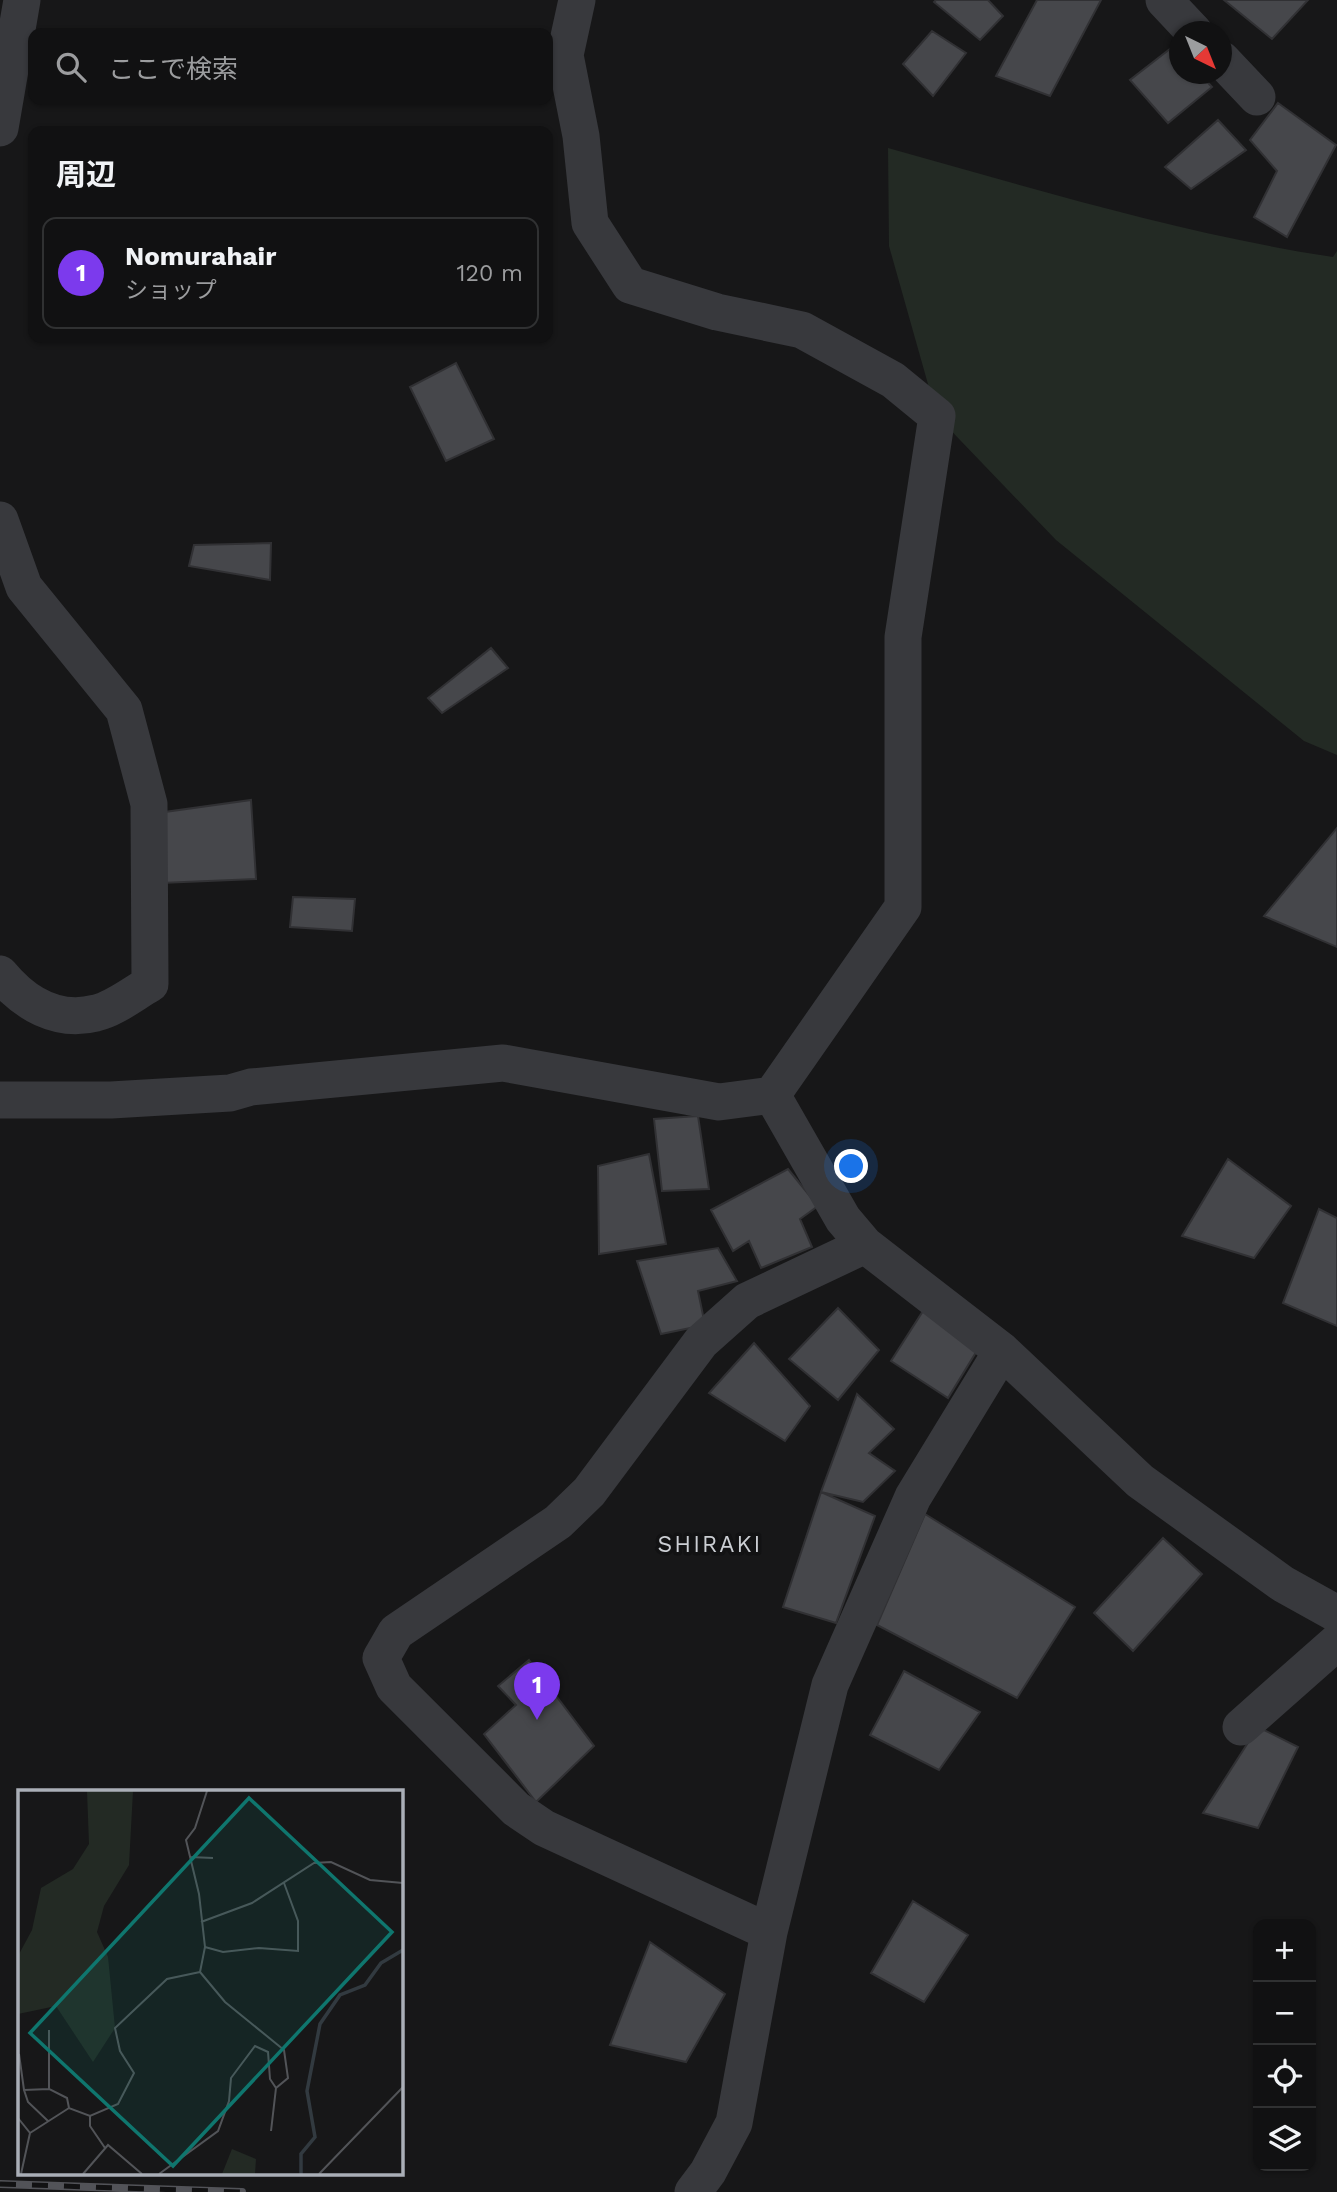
<!DOCTYPE html>
<html lang="ja">
<meta charset="utf-8">
<style>
:root{--surface:#111112;--page:#1e1f20;--text:#f1f3f6;--muted:#9c9d9f;--line:#303132;--accent:#7c3aed}
body{margin:0;font-family:"Work Sans","Noto Sans JP",sans-serif;background:var(--page);color:var(--text)}
.controls{position:absolute;right:21px;bottom:21px;display:grid;overflow:hidden;border-radius:14px;box-shadow:0 2px 5px #0004}
.controls button{width:63px;height:63px;display:grid;place-items:center;padding:0;border:0;border-bottom:2px solid var(--line);background:var(--surface);color:var(--text);font:35px sans-serif}
.compass{position:absolute;left:1169px;top:21px;width:63px;height:63px;border-radius:50%;background:var(--surface);box-shadow:0 2px 5px #0004;rotate:137deg}
.you{position:absolute;left:852px;top:1167px;width:24px;height:24px;margin:-18px;border:5px solid #fff;border-radius:50%;background:#1a73e8;box-shadow:0 0 0 10px #1a73e833}
.badge{display:grid;place-items:center;width:46px;height:46px;border-radius:50%;background:var(--accent);color:#fff;font-size:23px;font-weight:700}
.pin{position:absolute;translate:-50% -58px;filter:drop-shadow(0 2px 4px #0008)}
.pin::after{content:'';position:absolute;top:37px;width:24px;height:21px;background:inherit;clip-path:polygon(0 0,100% 0,50% 100%)}
.list{margin:0;padding:0;list-style:none}
h2{display:flex;justify-content:space-between;align-items:center;height:91px;margin:0;padding:0 28px;font-size:30px}
h2 small{font-size:23px;font-weight:400;color:var(--muted)}
.list li{display:grid;grid-template-columns:46px 1fr auto;gap:21px;align-items:center;box-sizing:border-box;height:112px;margin:0 14px 14px;padding:0 14px;border:2px solid var(--line);border-radius:14px}
.list b{display:block;font-size:26px;white-space:nowrap}
.list p{margin:0;font-size:23px;white-space:nowrap;color:var(--muted)}
.list em{font-size:23px;font-style:normal;color:var(--muted)}
.icon{flex:none;width:38px;height:38px;fill:none;stroke:currentColor;stroke-width:2;stroke-linecap:round;stroke-linejoin:round}
.map{position:relative;flex:none;width:1337px;height:2192px;overflow:hidden}
.search{position:absolute;background:var(--surface);box-shadow:0 2px 5px #0004;left:28px;top:28px;width:525px;height:77px;display:flex;align-items:center;gap:18px;box-sizing:border-box;padding:0 24px;border-radius:14px;color:var(--muted);font-size:26px}
.panel{position:absolute;background:var(--surface);box-shadow:0 2px 5px #0004;left:28px;top:126px;width:525px;height:217px;border-radius:14px}
.map>svg:first-child{display:block}
.green{fill:#232a24}
.building{fill:#46474b;stroke:#313134;stroke-width:2}
.lines{fill:none;stroke-linecap:round;stroke-linejoin:round}
.minor{stroke:#38393d;stroke-width:37}
.rail-casing{stroke:#525358;stroke-width:8}
.rail{stroke:#121213;stroke-width:5;stroke-dasharray:16;stroke-linecap:butt}
.labels{text-anchor:middle;stroke-width:7;stroke-linejoin:round;paint-order:stroke}
.quarter-label{font-size:23px;letter-spacing:2px;fill:#cbced3;stroke:#121213}
.inset-river{fill:none;stroke:#323a40;stroke-width:3.5}
.inset-road{fill:none;stroke:#525458;stroke-width:2}
.view{fill:#0f766e;fill-opacity:0.15;stroke:#0f766e;stroke-width:3.5}
.inset-edge{fill:none;stroke:#aaafb7;stroke-width:3.5}
</style>
<div class="map">
<svg width="1337" height="2192" viewBox="0 0 1337 2192">
<rect width="100%" height="100%" fill="#171718"/>
<path class="green" d="M888,148C1035,189 1182,234 1333,257L1337,251V755L1304,741L1056,540L937,416L889,246Z"/>
<path class="building" d="M936,0H988L1003,16L980,40L934,2Z
M1037,0H1101L1050,96L996,76Z
M1224,0H1308L1272,39Z
M932,31L966,53L933,96L903,64Z
M1175,45L1180,49V74H1200L1212,87L1168,123L1130,80Z
M1278,103L1336,145L1287,237L1254,217L1277,171L1250,140Z
M1218,120L1246,150L1191,189L1165,167Z
M456,363L494,439L446,461L410,387Z
M271,543L270,580L189,566L194,545Z
M491,648L508,668L442,713L428,698Z
M251,800L256,879L161,883L165,812Z
M1337,828V947L1264,916Z
M293,897L355,899L352,931L290,927Z
M698,1116L709,1189L662,1191L654,1119Z
M649,1154L666,1244L599,1254L598,1166Z
M1228,1159L1291,1206L1254,1258L1182,1236Z
M788,1169L818,1206L800,1219L812,1247L761,1268L749,1241L733,1251L711,1210Z
M1319,1209L1337,1218V1326L1283,1303Z
M718,1248L737,1281L698,1291L705,1325L661,1334L637,1261Z
M838,1308L879,1350L838,1400L789,1359Z
M923,1311L978,1349L948,1398L891,1361Z
M754,1343L810,1406L785,1441L709,1393Z
M857,1394L894,1429L869,1453L895,1471L863,1502L821,1492Z
M821,1492L875,1516L836,1623L783,1607Z
M925,1514L1075,1607L1017,1698L877,1625Z
M1163,1538L1202,1574L1133,1651L1094,1613Z
M529,1660L594,1746L536,1802L484,1734L516,1705L498,1686Z
M904,1671L980,1712L939,1770L870,1735Z
M1258,1727L1298,1747L1258,1828L1203,1813Z
M913,1901L968,1935L924,2002L871,1973Z
M650,1942L725,1994L686,2062L610,2045Z"/>
<g class="lines">
<path class="minor" d="M1164,0L1194,32
M1222,60L1257,97
M0,128L22,0
M0,520L24,587L124,710L149,804L150,984C134,993 114,1009 96,1013C57,1023 24,1003 0,974
M772,1095L843,1219L865,1245L1002,1351L1140,1481L1283,1584L1337,1614
M0,1100H111L230,1093L251,1087L503,1063L719,1102L772,1095L903,907V637L937,416L893,380L802,330L717,312L630,285L590,223L581,136L565,55L577,0
M1241,1727L1337,1642
M769,1932L544,1828L516,1809L394,1687L381,1658L396,1632L558,1522L589,1492L701,1342L747,1301L865,1245
M693,2192L708,2172L734,2123L769,1932L830,1685L913,1497L1002,1351"/>
<defs>
<path id="rail" d="M0,2184L242,2192"/>
</defs>
<use href="#rail" class="rail-casing"/>
<use href="#rail" class="rail"/>
</g>
<g class="labels">
<g class="quarter-label">
<text x="710" y="1552">SHIRAKI</text>
</g>
</g>
<g transform="translate(18 1790)">
<rect width="385" height="385" fill="#171718"/>
<path d="M69,1H115L111,75L86,116L79,142L90,167L97,238L75,272L38,216L0,224V166L14,140L23,98L55,79L71,54ZM214,359L238,369L237,384H204Z" fill="#232a24"/>
<path class="inset-river" d="M283,384V364L297,347L289,301L302,234L322,205L347,195L363,173L385,160"/>
<path class="inset-road" d="M172,67L195,68M183,132L234,113L296,73L313,72L352,90L385,93M187,157L205,162L241,158L280,161V131L266,93M182,182L187,157L181,104L168,50L177,38L189,1M31,240V299L49,308L51,318M1,264L6,300L31,299M6,300L10,312L30,331M72,326V336L87,358M0,328L12,343L3,384M253,341L258,298M12,343L51,318L72,326L100,314L116,283L102,261L97,238L149,189L182,182M65,384L90,355L124,384M141,384L200,341L211,311L213,288L237,256L250,262L252,289L258,298L270,288L266,260L207,212L182,182M301,384L385,297"/>
<path class="view" d="M231,8L374,142L155,376L12,243Z"/>
<rect width="385" height="385" class="inset-edge"/>
</g>
</svg>
<div class="controls">
<button>+</button>
<button>−</button>
<button><svg class="icon" aria-label="locate" viewBox="0 0 24 24"><circle cx="12" cy="12" r="6"/><path d="M12 2v4M12 18v4M2 12h4M18 12h4"/></svg></button>
<button><svg class="icon" aria-label="layers" viewBox="0 0 24 24"><path d="M12 4l9 5-9 5-9-5zM3 14l9 5 9-5"/></svg></button>
</div>
<svg class="compass" viewBox="-18 -18 36 36"><path d="M0-13l5 13h-10z" fill="#e53935"/><path d="M0 13l5-13h-10z" fill="#9c9d9f"/></svg>
<div class="you"></div>
<div class="pin badge" style="left:537px;top:1720px">1</div>
<div class="search"><svg class="icon" aria-label="search" viewBox="0 0 24 24"><circle cx="10" cy="10" r="6"/><path d="M15 15l6 6"/></svg>ここで検索</div>
<section class="panel">
<h2>周辺<small></small></h2>
<ul class="list">
<li><span class="badge">1</span><div><b>Nomurahair</b><p>ショップ</p></div><em>120 m</em></li>
</ul>
</section>
</div>
